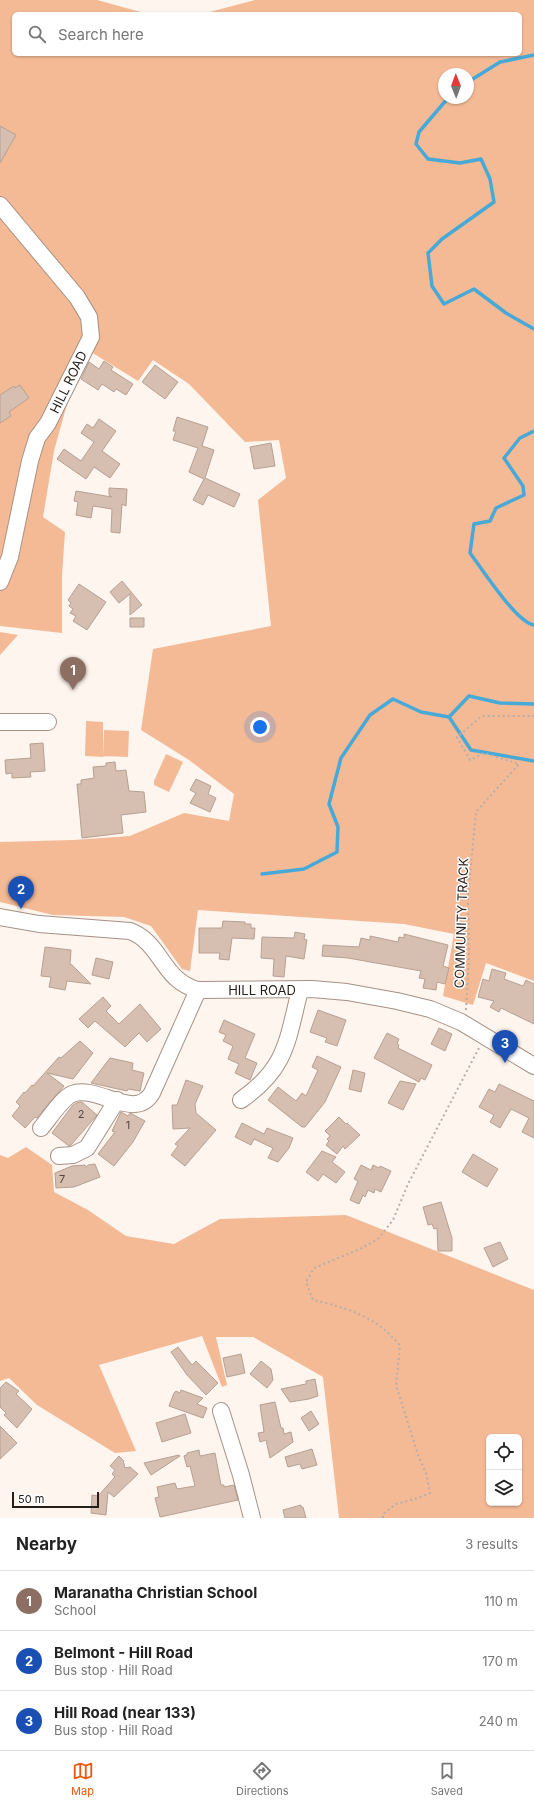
<!DOCTYPE html>
<meta charset="utf-8">
<style>
:root{--surface:#fff;--page:#f6f6f6;--text:#222;--muted:#767676;--line:#e0e0e0;--accent:#ea580c}
body{margin:0;font-family:Inter,sans-serif;background:var(--page);color:var(--text)}
.controls{position:absolute;right:12px;bottom:12px;display:grid;overflow:hidden;border-radius:6px;box-shadow:0 1px 3px #0004}
.controls button{width:36px;height:36px;display:grid;place-items:center;padding:0;border:0;border-bottom:1px solid var(--line);background:var(--surface);color:var(--text);font:20px sans-serif}
.compass{position:absolute;left:438px;top:68px;width:36px;height:36px;border-radius:50%;background:var(--surface);box-shadow:0 1px 3px #0004;rotate:359deg}
.scale{position:absolute;left:12px;bottom:10px;width:87px;box-sizing:border-box;padding-left:4px;border:2px solid #261e19;border-top:0;font-size:11px;line-height:14px;white-space:nowrap;color:#261e19;-webkit-text-stroke:3px #fff;paint-order:stroke}
.you{position:absolute;left:260px;top:727px;width:14px;height:14px;margin:-10px;border:3px solid #fff;border-radius:50%;background:#1a73e8;box-shadow:0 0 0 6px #1a73e833}
.badge{display:grid;place-items:center;width:26px;height:26px;border-radius:50%;background:var(--accent);color:#fff;font-size:13px;font-weight:700}
.pin{position:absolute;translate:-50% -33px;filter:drop-shadow(0 1px 2px #0008)}
.pin::after{content:'';position:absolute;top:21px;width:14px;height:12px;background:inherit;clip-path:polygon(0 0,100% 0,50% 100%)}
.list{margin:0;padding:0;list-style:none}
h2{display:flex;justify-content:space-between;align-items:center;height:52px;margin:0;padding:0 16px;font-size:17px}
h2 small{font-size:13px;font-weight:400;color:var(--muted)}
.list li{display:grid;grid-template-columns:26px 1fr auto;gap:12px;align-items:center;box-sizing:border-box;height:60px;padding:0 16px;border-top:1px solid var(--line)}
.list b{display:block;font-size:15px;white-space:nowrap}
.list p{margin:0;font-size:13px;white-space:nowrap;color:var(--muted)}
.list em{font-size:13px;font-style:normal;color:var(--muted)}
.icon{flex:none;width:22px;height:22px;fill:none;stroke:currentColor;stroke-width:2;stroke-linecap:round;stroke-linejoin:round}
.map{position:relative;flex:none;width:534px;height:1518px;overflow:hidden}
.search{position:absolute;background:var(--surface);box-shadow:0 1px 3px #0004;left:12px;right:12px;top:12px;height:44px;display:flex;align-items:center;gap:10px;box-sizing:border-box;padding:0 14px;border-radius:6px;color:var(--muted);font-size:15px}
.sheet{height:232px;background:var(--surface)}
nav{display:flex;justify-content:space-around;align-items:center;box-sizing:border-box;height:56px;border-top:1px solid var(--line);background:var(--surface);font-size:11px;color:var(--muted)}
nav a{display:grid;justify-items:center;gap:2px}
nav .on{color:var(--accent)}
.map>svg:first-child{display:block}
.green{fill:#f4ba96;fill-rule:evenodd}
.lines{fill:none;stroke-linecap:round;stroke-linejoin:round}
.stream{stroke:#47a9d8;stroke-width:3.5}
.building{fill:#d6bfb1;stroke:#b6a092}
.minor-casing{stroke:#a69184;stroke-width:18}
.path{stroke:#b8aea9;stroke-width:2;stroke-dasharray:2 3;stroke-linecap:butt}
.minor{stroke:#fff;stroke-width:16}
.labels{text-anchor:middle;stroke-width:3;stroke-linejoin:round;paint-order:stroke}
.number-label{font-size:11px;fill:#52463f}
.street-label{font-size:13px;fill:#261e19;stroke:#fff}
</style>
<div class="map">
<svg width="534" height="1518" viewBox="0 0 534 1518">
<rect width="100%" height="100%" fill="#fff5ef"/>
<path class="green" d="M0,0H97L148,14H14V54H520V14H202L255,0H534V981L486,963L473,1005L443,996L454,934L404,924L198,910L190,971L182,969L151,926L124,917L53,915L0,902V842L73,840L130,836L184,813L229,821L234,794L189,760L141,730L153,649L271,626L258,500L286,478L279,440L245,442L189,384L153,360L138,381L91,352L74,379L54,451L43,517L65,532L62,576V633L0,626ZM444,74H468V98H444Z
M0,632L18,635L0,655Z
M86,721L103,722V757L85,756Z
M104,730L129,731L128,757L103,756Z
M166,754L183,762L169,792L154,785V781Z
M26,1147L52,1165L54,1192L88,1210L126,1236L174,1244L220,1219L346,1215L534,1290V1518H339L323,1377L253,1337H216L227,1385L222,1387L202,1336L99,1365L136,1451L115,1453L37,1405L9,1378L0,1381V1155L8,1158ZM489,1437H519V1503H489Z"/>
<g class="lines">
<path class="stream" d="M468,82L500,62L534,55
M448,98L419,132L416,144L428,159L460,163L481,159L490,179L494,202L442,239L428,253L432,286L444,304L474,289L506,313L534,329
M534,431L520,438L504,458L523,486L524,495L496,508L490,521L474,524L470,553C482,569 516,622 534,625
M534,704L500,703L469,696L449,717L471,750L534,761
M262,874L304,869L337,852L338,827L329,804L341,758L370,715L393,699L421,712L449,717"/>
</g>
<path class="building" d="M0,126L16,135L0,163Z
M104,361L113,367L111,370L133,384L126,395L116,389L114,392L102,384L98,390L81,379L89,362L99,369Z
M155,365L178,382L165,399L142,382Z
M20,385L29,398L9,412L11,416L0,423V395L14,386L15,388Z
M177,417L208,427L202,446L214,450L205,478L240,494L234,507L208,495L203,505L193,500L204,479L189,472L198,448L173,440L176,431H173Z
M99,419L116,431L102,451L120,464L110,478L94,467L86,479L57,459L64,449L81,461L94,442L81,433L87,424L93,428Z
M271,443L275,466L254,469L250,447Z
M109,488L127,489L126,506L122,504L120,533L111,532L112,509L93,506L91,518L76,515L78,502L74,501L76,491L112,497L109,495Z
M122,581L142,605L130,615V594L119,603L110,592Z
M79,584L106,602L87,630L73,621L76,616L70,613L73,609L69,606L71,603L68,600Z
M130,618H144V627H130Z
M43,743L45,771L30,772L31,777L12,778V773L6,774L5,760L31,758L30,744Z
M115,762L116,771L126,770L129,791L144,792L146,812L121,815L123,833L82,838L77,784H81V780L94,778L93,767L106,766V763Z
M196,779L211,786L208,794L216,798L210,812L190,803L196,793L190,790Z
M223,921L245,922V924H251V928H255L254,939L232,938L229,960L219,959L220,953H199V928H222Z
M295,932L305,934L304,939L307,940L304,959L286,956L284,977L273,976L274,959L261,958L262,937L294,938Z
M404,934L448,945L443,966L449,968L445,984L437,982L436,990L423,988L425,979L419,978L421,971L348,958L322,956L323,945L359,947L361,938L370,940V936L398,942L399,937L404,938Z
M45,947L71,950L70,964L72,965L91,984L67,981L65,990L49,987L51,977L41,976Z
M96,958L113,962L109,979L92,975Z
M492,969L506,973L504,979L523,986L526,980L534,984V1024L501,1008L499,1012L490,1007L494,1001L478,997L483,979L489,981Z
M103,997L111,1006L106,1011L119,1024L140,1004L161,1029L147,1042L139,1033L125,1047L95,1021L88,1028L79,1019Z
M318,1010L346,1020L337,1046L325,1042L327,1038L310,1032Z
M224,1020L255,1034L245,1058L257,1063L250,1080L235,1073L239,1064L228,1059L233,1046L223,1041L226,1035L219,1032Z
M439,1028L452,1034L445,1051L431,1044Z
M387,1033L399,1039L397,1044L399,1045L398,1048L432,1065L425,1080L421,1078L419,1082L374,1058Z
M80,1041L93,1053L73,1079L47,1073L64,1086L37,1118L35,1117L25,1128L12,1116L20,1106L16,1102L24,1092L25,1093L32,1085L33,1086L59,1057L61,1058Z
M317,1056L341,1067L325,1102L305,1127H302L268,1100L278,1087L296,1101L302,1093L306,1096L318,1070L312,1067Z
M110,1058L133,1063L132,1070L144,1073L140,1091L128,1089L127,1091L91,1083Z
M353,1070L365,1073L361,1092L349,1089Z
M186,1080L203,1086L195,1104L196,1113L216,1130L185,1166L171,1155L178,1146L175,1144L190,1128L173,1129L172,1105H177Z
M400,1081L416,1084L403,1110L388,1103Z
M499,1084L534,1101V1138L522,1132L529,1118L511,1109L500,1128L490,1122L494,1115L479,1107L489,1089L495,1092Z
M82,1102L97,1115L71,1145L69,1146L52,1133L72,1106L76,1103Z
M121,1112L128,1116L130,1113L145,1121L133,1142L114,1166L98,1154L115,1132L112,1131Z
M339,1117L346,1124L347,1123L360,1135L345,1149L343,1146L337,1154L326,1145L329,1141L327,1139L330,1136L325,1131Z
M242,1123L264,1134L267,1128L293,1138L289,1148L278,1162L268,1158L273,1148L254,1139L251,1145L235,1137Z
M322,1151L336,1157L332,1162L345,1172L336,1183L323,1174L318,1181L306,1172Z
M473,1154L498,1169L487,1187L462,1172Z
M95,1164L100,1177L74,1187L56,1188L55,1173L72,1166L85,1165L86,1167L88,1165Z
M361,1165L371,1170L373,1165L379,1168L380,1166L391,1171L381,1192L375,1189L374,1193L368,1190L365,1197L363,1195L359,1204L350,1200L358,1181L354,1179Z
M441,1202L452,1238V1251H438L437,1228L434,1229L432,1224L428,1225L423,1207Z
M500,1242L508,1259L493,1267L484,1248Z
M178,1347L192,1365L196,1361L218,1383L206,1395L187,1375L171,1352Z
M241,1354L245,1373L227,1377L223,1358Z
M261,1361L271,1369L273,1380L267,1388L250,1374Z
M315,1379L318,1396L309,1399L290,1402L281,1389L306,1384V1381Z
M6,1382L19,1391L16,1394L32,1409L17,1428L4,1415L6,1413L0,1407V1388Z
M181,1390L203,1398L197,1404L207,1408L203,1418L169,1406L174,1393L176,1391L180,1393Z
M275,1402L281,1428H283L284,1434L291,1432L293,1442L270,1458L266,1440L260,1442L258,1433L264,1432L260,1405Z
M311,1411L319,1424L309,1431L301,1418Z
M185,1414L191,1433L162,1442L156,1423Z
M0,1426L17,1443L0,1459Z
M312,1449L317,1465L302,1469L300,1464L288,1467L285,1457Z
M199,1450L200,1456L215,1453L221,1485H224V1487L234,1485L238,1500L160,1517L155,1498L159,1497L157,1487L175,1483L177,1489L195,1486L190,1466L187,1467L184,1456L187,1455V1453Z
M179,1455L180,1456L151,1475L144,1463Z
M119,1456L123,1460L125,1468L130,1467L138,1474L114,1497L108,1492L106,1515L91,1513L92,1495L98,1496L115,1477L112,1474L115,1470L110,1466Z
M301,1505V1507H303L306,1518H285L283,1510Z"/>
<g class="lines">
<defs>
<path id="minor" d="M0,205L77,297L89,317L91,337L48,423L37,438L30,461L10,557L0,582
M0,722H48
M0,917L39,924L130,931C162,943 162,981 198,990L312,989L347,992L397,1001L430,1009L461,1022L534,1066
M241,1100C287,1068 287,1041 300,990
M41,1128C48,1120 62,1098 72,1094C97,1084 135,1122 152,1093L198,990
M59,1156L73,1155L87,1148L117,1100
M221,1411L241,1475L252,1518"/>
</defs>
<use href="#minor" class="minor-casing"/>
<path class="path" d="M466,1010L469,957L468,896L476,812L519,764L484,753L470,760L457,737L482,716H534
M383,1518V1514L396,1504L415,1499L430,1493L426,1473L418,1455L396,1385L400,1346C378,1317 347,1308 313,1300L306,1282L314,1268L360,1249L378,1239L393,1220L408,1184L479,1048"/>
<use href="#minor" class="minor"/>
</g>
<g class="labels">
<g class="number-label">
<text x="81" y="1118">2</text>
<text x="128" y="1129">1</text>
<text x="62" y="1183">7</text>
</g>
<g class="street-label">
<text transform="translate(68 382) rotate(-64)" y="5">HILL ROAD</text>
<text transform="translate(461 923) rotate(-88)" y="5">COMMUNITY TRACK</text>
<text x="262" y="995">HILL ROAD</text>
</g>
</g>
</svg>
<div class="controls">
<button><svg class="icon" aria-label="locate" viewBox="0 0 24 24"><circle cx="12" cy="12" r="6"/><path d="M12 2v4M12 18v4M2 12h4M18 12h4"/></svg></button>
<button><svg class="icon" aria-label="layers" viewBox="0 0 24 24"><path d="M12 4l9 5-9 5-9-5zM3 14l9 5 9-5"/></svg></button>
</div>
<svg class="compass" viewBox="-18 -18 36 36"><path d="M0-13l5 13h-10z" fill="#e53935"/><path d="M0 13l5-13h-10z" fill="#767676"/></svg>
<div class="scale">50 m</div>
<div class="you"></div>
<div class="pin badge" style="left:73px;top:690px;background:#8d6e63">1</div>
<div class="pin badge" style="left:21px;top:909px;background:#1a4fb4">2</div>
<div class="pin badge" style="left:505px;top:1063px;background:#1a4fb4">3</div>
<div class="search"><svg class="icon" aria-label="search" viewBox="0 0 24 24"><circle cx="10" cy="10" r="6"/><path d="M15 15l6 6"/></svg>Search here</div>
</div>
<section class="sheet">
<h2>Nearby<small>3 results</small></h2>
<ul class="list">
<li><span class="badge" style="background:#8d6e63">1</span><div><b>Maranatha Christian School</b><p>School</p></div><em>110 m</em></li>
<li><span class="badge" style="background:#1a4fb4">2</span><div><b>Belmont - Hill Road</b><p>Bus stop · Hill Road</p></div><em>170 m</em></li>
<li><span class="badge" style="background:#1a4fb4">3</span><div><b>Hill Road (near 133)</b><p>Bus stop · Hill Road</p></div><em>240 m</em></li>
</ul>
</section>
<nav>
<a class="on"><svg class="icon" aria-label="map" viewBox="0 0 24 24"><path d="M3 6l6-2 6 2 6-2v14l-6 2-6-2-6 2zM9 4v14M15 6v14"/></svg>Map</a>
<a><svg class="icon" aria-label="directions" viewBox="0 0 24 24"><path d="M12 3l9 9-9 9-9-9zM9 14v-3h6M13 9l2 2-2 2"/></svg>Directions</a>
<a><svg class="icon" aria-label="saved" viewBox="0 0 24 24"><path d="M7 4h10v16l-5-4-5 4z"/></svg>Saved</a>
</nav>
